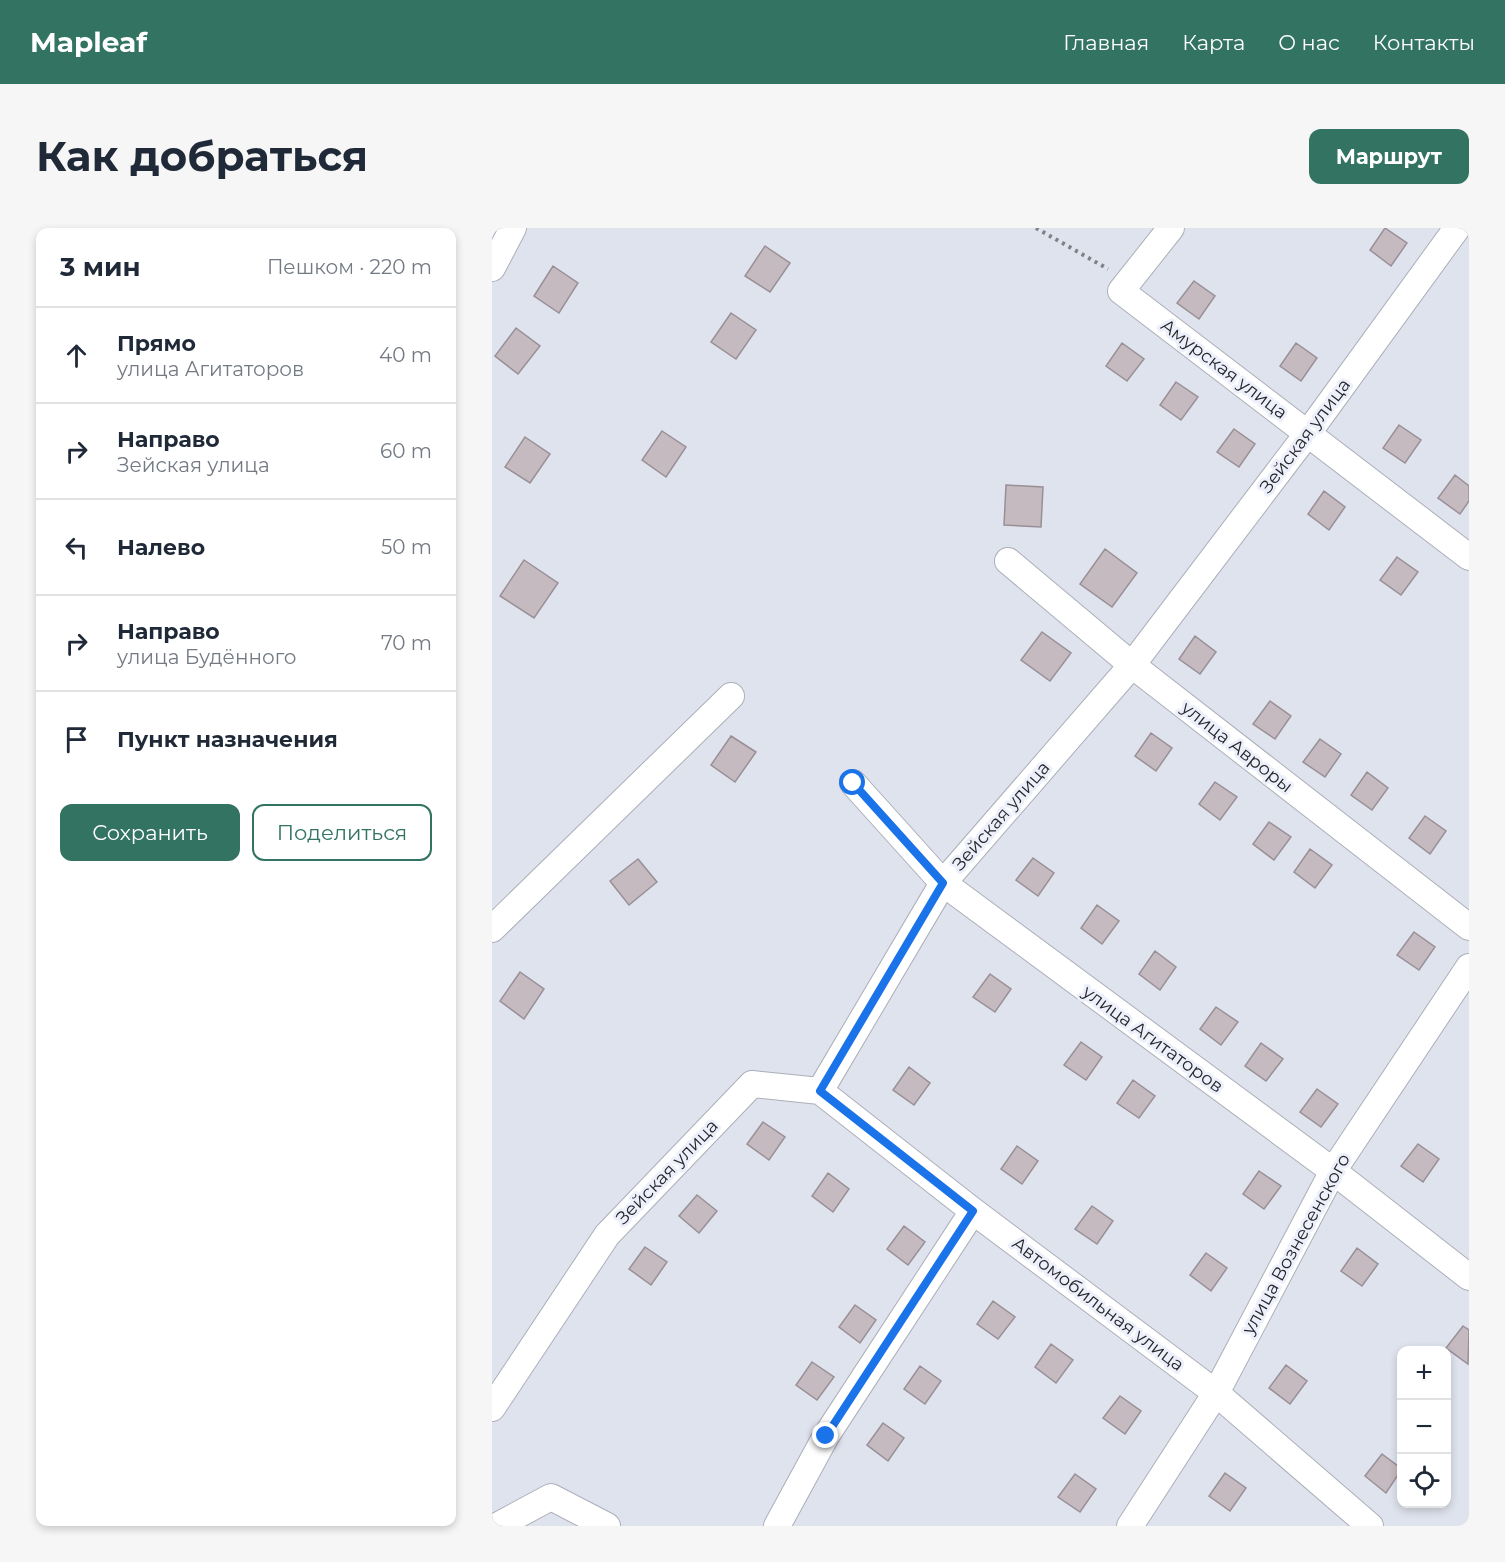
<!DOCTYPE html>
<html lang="ru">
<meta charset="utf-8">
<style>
:root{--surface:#fff;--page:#f6f6f7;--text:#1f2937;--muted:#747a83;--line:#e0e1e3;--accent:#327361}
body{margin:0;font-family:Montserrat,sans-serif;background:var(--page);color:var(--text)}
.controls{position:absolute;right:18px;bottom:18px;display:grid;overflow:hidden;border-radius:12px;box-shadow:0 3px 9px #0003}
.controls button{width:54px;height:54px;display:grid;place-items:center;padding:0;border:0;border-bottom:2px solid var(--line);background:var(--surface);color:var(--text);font:30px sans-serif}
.stop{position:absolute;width:18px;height:18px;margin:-14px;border:4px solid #1a73e8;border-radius:50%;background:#fff}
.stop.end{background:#1a73e8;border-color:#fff;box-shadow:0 2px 6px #0008}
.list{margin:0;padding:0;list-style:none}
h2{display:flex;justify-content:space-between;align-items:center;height:78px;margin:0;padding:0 24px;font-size:26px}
h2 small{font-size:20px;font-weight:400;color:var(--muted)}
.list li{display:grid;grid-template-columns:39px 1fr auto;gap:18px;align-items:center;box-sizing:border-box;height:96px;padding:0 24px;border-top:2px solid var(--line)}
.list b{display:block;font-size:22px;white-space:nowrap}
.list p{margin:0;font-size:20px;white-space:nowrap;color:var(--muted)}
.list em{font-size:20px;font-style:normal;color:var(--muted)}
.actions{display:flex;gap:12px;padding:18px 24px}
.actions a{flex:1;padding:14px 0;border:2px solid var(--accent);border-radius:12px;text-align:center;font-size:21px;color:var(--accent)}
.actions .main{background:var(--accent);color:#fff}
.icon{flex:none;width:33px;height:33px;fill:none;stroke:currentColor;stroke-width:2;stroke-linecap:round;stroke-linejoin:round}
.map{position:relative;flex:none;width:977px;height:1298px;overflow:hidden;border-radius:12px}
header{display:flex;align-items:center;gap:36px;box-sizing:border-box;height:84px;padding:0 30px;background:var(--accent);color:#fff}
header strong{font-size:28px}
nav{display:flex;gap:33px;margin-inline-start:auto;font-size:21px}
.intro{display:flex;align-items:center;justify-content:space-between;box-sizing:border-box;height:144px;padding:0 36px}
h1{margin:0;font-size:42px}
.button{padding:15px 27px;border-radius:12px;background:var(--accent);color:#fff;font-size:21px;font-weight:700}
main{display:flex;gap:36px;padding:0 36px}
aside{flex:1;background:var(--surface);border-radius:12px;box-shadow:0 3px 9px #0003}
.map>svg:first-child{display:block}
.building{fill:#c4bac0;stroke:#998f96;stroke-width:1.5}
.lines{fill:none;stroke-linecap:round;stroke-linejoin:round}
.street-casing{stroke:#abafb9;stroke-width:28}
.path{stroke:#7f8188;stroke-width:4;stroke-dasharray:3 4.5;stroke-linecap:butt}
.street{stroke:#fff;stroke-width:26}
.route{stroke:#1a73e8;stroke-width:8}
.labels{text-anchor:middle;stroke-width:6;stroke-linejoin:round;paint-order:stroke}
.street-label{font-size:18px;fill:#26272b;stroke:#edf0fb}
</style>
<header>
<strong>Mapleaf</strong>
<nav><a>Главная</a><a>Карта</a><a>О нас</a><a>Контакты</a></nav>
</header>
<div class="intro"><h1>Как добраться</h1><a class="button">Маршрут</a></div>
<main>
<aside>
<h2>3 мин<small>Пешком · 220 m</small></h2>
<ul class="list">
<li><svg class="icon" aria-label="ahead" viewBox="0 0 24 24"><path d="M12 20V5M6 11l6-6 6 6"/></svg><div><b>Прямо</b><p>улица Агитаторов</p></div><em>40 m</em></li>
<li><svg class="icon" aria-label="right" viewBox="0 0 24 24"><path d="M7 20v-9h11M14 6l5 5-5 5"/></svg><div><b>Направо</b><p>Зейская улица</p></div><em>60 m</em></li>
<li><svg class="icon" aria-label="left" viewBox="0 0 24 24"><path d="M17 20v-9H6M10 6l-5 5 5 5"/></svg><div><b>Налево</b></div><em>50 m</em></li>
<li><svg class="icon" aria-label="right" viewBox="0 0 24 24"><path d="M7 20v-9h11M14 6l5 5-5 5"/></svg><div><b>Направо</b><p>улица Будённого</p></div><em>70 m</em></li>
<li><svg class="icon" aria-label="arrive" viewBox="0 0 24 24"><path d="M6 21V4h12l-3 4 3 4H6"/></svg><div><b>Пункт назначения</b></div></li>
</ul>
<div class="actions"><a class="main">Сохранить</a><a>Поделиться</a></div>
</aside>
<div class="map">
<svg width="977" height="1298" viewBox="0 0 977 1298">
<rect width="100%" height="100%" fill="#dfe3ed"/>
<path class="building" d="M893,0L915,15L899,38L878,22Z
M273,18L298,35L278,64L253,48Z
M61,38L86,55L67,85L42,68Z
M702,53L723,68L707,91L685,75Z
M239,85L264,102L244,131L219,114Z
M24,100L48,118L26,146L3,128Z
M630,115L652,131L635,153L614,138Z
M804,115L825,130L809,153L788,138Z
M684,154L706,169L689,192L668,177Z
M907,197L929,212L913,235L891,220Z
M742,201L763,216L747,239L725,224Z
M170,203L194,219L174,249L150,232Z
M33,209L58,226L38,255L13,239Z
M963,247L977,258V273L968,286L946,270Z
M514,257L551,259L549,299L512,297Z
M832,263L853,279L837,302L816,286Z
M613,321L645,345L620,379L588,356Z
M905,329L926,344L909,367L888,352Z
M32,332L66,355L42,390L8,368Z
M550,404L579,425L558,453L529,432Z
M703,408L724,424L708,446L687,431Z
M778,473L799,488L783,511L761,496Z
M659,505L680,520L664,543L643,528Z
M239,508L264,524L243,554L219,537Z
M828,511L849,526L833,549L811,534Z
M875,544L896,560L880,582L859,567Z
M723,554L745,569L728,592L707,576Z
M933,588L954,603L938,626L917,610Z
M777,594L799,609L782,632L761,616Z
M818,621L840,637L823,660L802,644Z
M541,630L562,645L546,668L524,652Z
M146,631L165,654L137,677L118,653Z
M605,677L627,693L610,716L589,700Z
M922,704L943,719L927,742L905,727Z
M663,723L684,739L668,762L647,746Z
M28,744L52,761L32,791L8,773Z
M498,746L519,761L503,784L481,769Z
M724,779L746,794L729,817L708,801Z
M589,814L610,829L594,852L572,837Z
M769,815L791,831L774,853L753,838Z
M417,839L438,855L422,877L401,862Z
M641,852L663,868L647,890L625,875Z
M825,861L846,876L829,899L808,884Z
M271,894L293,909L277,932L255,916Z
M926,916L947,931L931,954L909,938Z
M525,918L546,933L530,956L509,941Z
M767,943L789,958L772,981L751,966Z
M336,945L357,961L341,984L320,968Z
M205,967L225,983L207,1005L187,988Z
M600,978L621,993L605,1016L583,1001Z
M412,998L433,1014L416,1037L395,1021Z
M153,1019L175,1034L159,1057L137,1041Z
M865,1020L886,1036L870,1058L849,1043Z
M714,1025L735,1040L719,1063L698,1047Z
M501,1073L523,1089L506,1111L485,1096Z
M363,1077L384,1092L368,1115L347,1099Z
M971,1098L977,1102L976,1136L954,1120Z
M559,1116L581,1132L564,1155L543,1139Z
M320,1134L342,1149L325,1172L304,1157Z
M794,1137L815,1153L798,1176L777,1160Z
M428,1138L449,1153L433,1176L412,1161Z
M628,1168L649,1183L633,1206L611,1190Z
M391,1195L412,1210L396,1233L375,1217Z
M890,1226L910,1241L894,1265L873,1248Z
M733,1245L754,1260L738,1283L717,1268Z
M583,1246L604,1261L588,1284L566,1269Z"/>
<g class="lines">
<defs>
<path id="street" d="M679,0L629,63L977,329
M0,40L21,0
M516,333L640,437L977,699
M361,555L451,655L841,943L977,1049
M0,701L239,468
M328,863L481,983L724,1165L878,1298
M0,1180L115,1007L260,856L328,863L451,655L640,437L816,205L965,0
M5,1298L59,1269L115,1298
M285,1298L334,1208L481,983
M638,1298L724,1165L841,943L977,739"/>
</defs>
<use href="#street" class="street-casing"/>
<path class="path" d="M544,0L616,41"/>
<use href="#street" class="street"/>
</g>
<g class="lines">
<path class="route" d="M334,1208L481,983L328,863L451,655L361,555"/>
</g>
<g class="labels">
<g class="street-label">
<text transform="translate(732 141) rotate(37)" y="6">Амурская улица</text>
<text transform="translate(813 208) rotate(-53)" y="6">Зейская улица</text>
<text transform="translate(745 519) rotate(38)" y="6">улица Авроры</text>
<text transform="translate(509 588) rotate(-49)" y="6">Зейская улица</text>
<text transform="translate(661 811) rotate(36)" y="6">улица Агитаторов</text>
<text transform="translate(175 944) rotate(-46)" y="6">Зейская улица</text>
<text transform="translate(804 1016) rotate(-61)" y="6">улица Вознесенского</text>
<text transform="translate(606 1076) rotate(37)" y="6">Автомобильная улица</text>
</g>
</g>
</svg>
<div class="controls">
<button>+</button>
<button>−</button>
<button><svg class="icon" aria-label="locate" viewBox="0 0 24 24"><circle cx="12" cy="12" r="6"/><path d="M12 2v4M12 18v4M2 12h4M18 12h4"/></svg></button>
</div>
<div class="stop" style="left:361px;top:555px"></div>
<div class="stop end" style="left:334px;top:1208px"></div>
</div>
</main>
